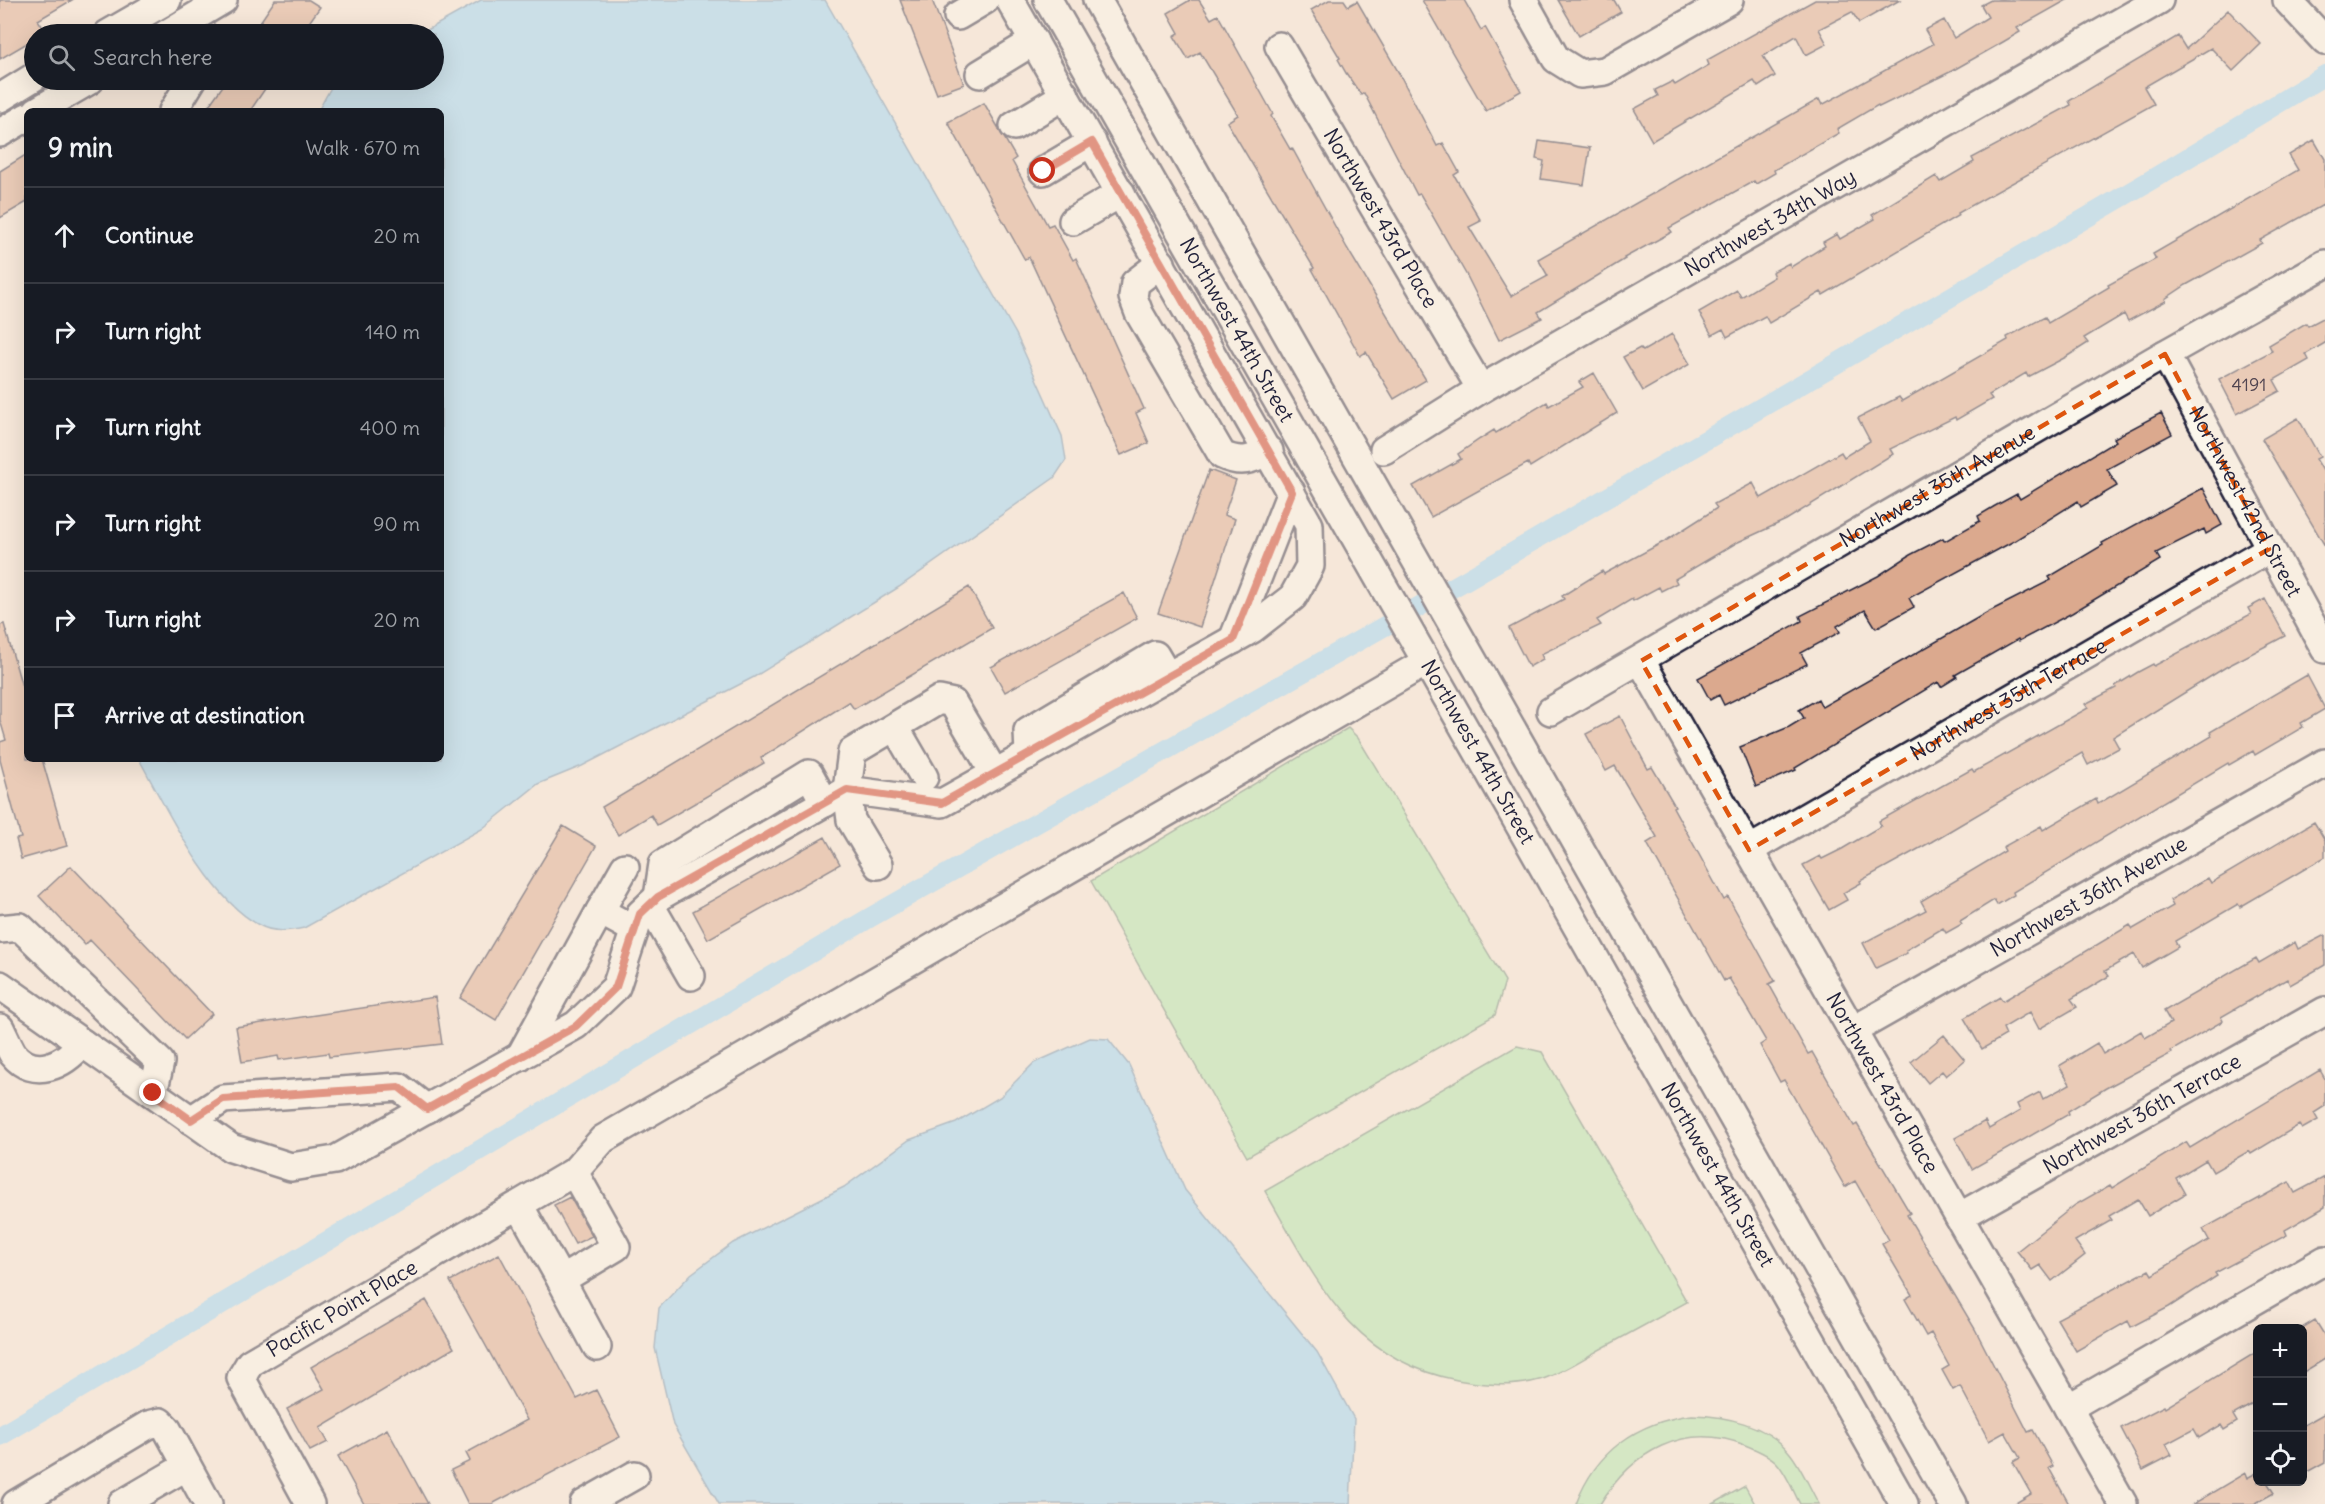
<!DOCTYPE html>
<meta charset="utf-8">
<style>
:root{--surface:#171b24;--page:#242831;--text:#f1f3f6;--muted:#9ea1a6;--line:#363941}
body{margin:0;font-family:Delius,sans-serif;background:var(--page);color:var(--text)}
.controls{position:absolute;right:18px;bottom:18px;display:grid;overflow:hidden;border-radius:9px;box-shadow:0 6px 24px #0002}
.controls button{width:54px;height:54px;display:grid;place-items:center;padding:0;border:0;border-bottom:2px solid var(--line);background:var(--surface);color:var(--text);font:30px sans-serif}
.stop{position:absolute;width:18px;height:18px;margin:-14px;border:4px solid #c8321e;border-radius:50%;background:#fff}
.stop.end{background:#c8321e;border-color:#fff;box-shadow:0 2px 6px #0008}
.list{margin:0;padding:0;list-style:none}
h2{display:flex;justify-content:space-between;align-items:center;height:78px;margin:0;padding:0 24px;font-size:26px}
h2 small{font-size:20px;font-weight:400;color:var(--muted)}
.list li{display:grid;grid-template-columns:39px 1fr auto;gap:18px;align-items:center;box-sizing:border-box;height:96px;padding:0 24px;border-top:2px solid var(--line)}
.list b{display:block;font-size:22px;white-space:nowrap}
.list em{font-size:20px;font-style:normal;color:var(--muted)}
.icon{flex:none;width:33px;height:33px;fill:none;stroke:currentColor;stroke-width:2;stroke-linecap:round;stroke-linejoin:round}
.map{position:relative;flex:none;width:2325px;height:1504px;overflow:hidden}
.search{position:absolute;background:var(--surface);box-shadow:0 6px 24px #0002;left:24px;top:24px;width:420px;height:66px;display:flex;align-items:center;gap:15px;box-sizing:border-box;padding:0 21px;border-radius:33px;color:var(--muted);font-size:22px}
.panel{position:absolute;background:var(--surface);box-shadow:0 6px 24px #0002;left:24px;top:108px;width:420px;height:654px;border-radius:9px}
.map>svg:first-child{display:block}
.green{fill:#ade7ac;stroke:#688474;stroke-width:1.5}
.water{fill:#97d4f8;stroke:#688dac;stroke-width:1.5}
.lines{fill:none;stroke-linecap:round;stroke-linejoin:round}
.canal{stroke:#97d4f8;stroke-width:20}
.building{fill:#dba98e;stroke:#22223b;stroke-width:1.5}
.minor-casing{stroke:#22223b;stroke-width:32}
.minor{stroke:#fbf7ec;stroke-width:27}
.route{stroke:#c8321e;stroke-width:8}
.marked{fill:none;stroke:#de560e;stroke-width:4.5;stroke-dasharray:12 8;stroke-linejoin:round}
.labels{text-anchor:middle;stroke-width:4.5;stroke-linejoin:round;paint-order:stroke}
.number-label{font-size:18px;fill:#504450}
.street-label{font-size:21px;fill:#22223b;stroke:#fbf7ec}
</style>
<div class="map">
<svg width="2325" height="1504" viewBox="0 0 2325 1504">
<rect width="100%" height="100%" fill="#f5e7d9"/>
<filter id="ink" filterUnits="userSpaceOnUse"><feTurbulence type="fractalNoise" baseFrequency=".0167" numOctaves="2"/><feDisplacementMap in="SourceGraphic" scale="12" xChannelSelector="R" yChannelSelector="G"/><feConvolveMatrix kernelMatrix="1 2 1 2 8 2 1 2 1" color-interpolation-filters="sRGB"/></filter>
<g filter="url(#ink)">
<path class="green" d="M1348,728L1358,738L1505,981L1495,1015L1247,1157L1091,881Z
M1517,1046L1542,1052L1687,1302C1658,1318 1628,1334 1599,1350C1581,1360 1563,1372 1543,1379C1514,1388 1486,1385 1457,1380C1348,1359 1316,1278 1265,1191Z
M1692,1415C1725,1416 1766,1424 1789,1452C1801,1466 1809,1487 1819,1504H1800C1793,1491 1787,1474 1777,1463C1770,1455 1755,1449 1745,1445C1684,1421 1632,1452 1600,1504H1576C1596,1451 1637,1422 1692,1415Z
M1745,1486L1755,1504H1713Z"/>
<path class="water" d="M481,0H825L1016,334L1062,436L1066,460L1054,478L899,587L754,677L582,766L538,784L482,829L304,928C289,931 273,933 259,925C209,899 166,808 139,759H441V111H318L334,82L339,80H434V34H420Z
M1090,1038L1108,1039L1129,1065L1185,1190L1317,1352L1354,1419L1350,1504H719L673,1425L655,1348L659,1308L691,1274L733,1243L844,1187L909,1140L956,1123L1000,1097L1034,1063Z"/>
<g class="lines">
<path class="canal" d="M0,1436L871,917L1466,580L2156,177L2325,75"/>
</g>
<path class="building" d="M0,0H72L38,20L46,32L34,34V39L0,59Z
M275,0H309L320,7L301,34H252Z
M900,0H932L964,84L937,94Z
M1190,0H1199L1211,19L1218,15L1273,114L1271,116L1290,149L1292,148L1347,248L1426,380L1394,399L1366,352L1360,356L1312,269L1314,268L1227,122L1238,115L1200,52L1188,59L1174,36L1179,33L1168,13Z
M1329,0H1344L1348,6L1357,1L1399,73L1437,146L1443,143L1459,172L1454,175L1481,221L1469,227L1511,296L1548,276L1538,259L1819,99L1822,105L1933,44L1925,30L1944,20L1954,38L1988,17L1981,5L1991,0H2067L2017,28L2020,32L2003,42L1950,72L1879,107L1878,105L1837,129L1839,133L1774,170L1775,173L1756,184L1754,181L1669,228L1672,232L1624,258L1625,259L1538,312L1542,318L1499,340L1467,276L1420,194L1417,195L1364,93L1361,95L1346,73L1338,59L1340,58L1311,10Z
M1422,0H1464L1481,30L1485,27L1521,91L1486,111Z
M1558,0H1614L1621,12L1579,36Z
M1815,0H1900L1859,23L1852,12L1819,29L1827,44L1806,55L1796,36L1763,56L1775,76L1758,87L1754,81L1652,141L1634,109L1658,96L1655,90L1673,81L1675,85L1709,65L1707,60Z
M2228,10L2261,44L2233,71L2211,48L2144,87L2154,104L1958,213L1959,215L1823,295L1821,292L1769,323L1765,316L1727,337L1723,329L1712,335L1699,312L1737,290L1741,297L1774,277L1772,272L1789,263L1791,267L1825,246L1823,242L1837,234L1840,239L1875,219L1872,215L1936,176L1940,182L1974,162L1972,158L2071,105L2069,101L2178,36L2186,49Z
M227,80H271L250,111H205Z
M984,103L1016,158L1012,161L1048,226L1053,224L1073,260L1076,258L1144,409L1136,413L1149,443L1121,455L1029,257L1025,260L948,122Z
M2314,140L2325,159V204L2260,240L2262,243L2186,285L2165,299L2166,301L2128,321L2124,314L2084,338L2088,343L2066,357L2028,377L2026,373L1989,395L1992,399L1956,420L1955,417L1890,449L1893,454L1786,520L1736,543L1675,579L1677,583L1661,591L1659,587L1633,601L1632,599L1597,620L1601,625L1541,654L1543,659L1529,667L1509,628L1564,599L1562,596L1602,571L1604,574L1667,540L1717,508L1714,504L1753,483L1761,498L1841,452L1844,457L1870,441L1858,418L1899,397L1902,401L2008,340L2007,337L2045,317L2048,323L2109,287L2108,285L2156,259L2153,254L2298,170L2289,155Z
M1539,141L1590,148L1584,185L1541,179L1544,161L1536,159Z
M27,154V202L0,218V171Z
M2325,317V343L2306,354L2309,360L2274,380L2280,391L2237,414L2219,379L2272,351L2269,345L2306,323L2308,326Z
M1672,334L1690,364L1643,391L1623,357L1640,348L1643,351Z
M1594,373L1617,413L1530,467L1528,463L1431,517L1413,486L1461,459L1458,454L1480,439L1494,430L1496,433L1547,402L1549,406L1583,387L1579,382Z
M2161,413L2172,434L2107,469L2117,486L2081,507L2078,501L2014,541L1909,598L1914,607L1876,628L1865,610L1837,626L1840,632L1801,653L1807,664L1724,705L1719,695L1710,700L1698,678L1802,621L1800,616L1878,576L1910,555L1943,538L1945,541L1980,521L1978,516L1995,506L2017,494L2020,499L2116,441L2114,438Z
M2298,418L2320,457L2316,459L2325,474V546L2262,439Z
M1209,470L1236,480L1224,515L1235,519L1200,627L1158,613Z
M2203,488L2222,525L2206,534L2204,529L2156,553L2160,560L2072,613L2019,641L2018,639L1955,675L1957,677L1941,687L1938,682L1795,768L1796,770L1756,787L1740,747L1789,727L1804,718L1799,710L1818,699L1822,707L1988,612L2051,580L2049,577L2103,545L2102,543Z
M969,587L992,628L854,709L849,702L761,758L764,763L657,825L651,815L618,835L602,807Z
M1124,593L1137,618L1005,692L991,667Z
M2265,599L2285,636L2226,667L2113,737L2119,748L2088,765L2082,753L1931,842L1860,881L1861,883L1843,893L1847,900L1829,910L1803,865L1820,856L1822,859L1842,849L1881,826L1879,821L1972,769L1974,772L2088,708L2085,704L2116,688L2115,686L2138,672L2153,664L2154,666L2251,614L2248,608Z
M4,624L27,704V759H42L67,846L21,859L16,839L21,838L0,760V742L6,740L0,720V625Z
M2307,675L2325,709L2301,723L2303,727L2255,755L2253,751L2229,765L2228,763L2013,892L2014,895L1997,905L1994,900L1960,921L1962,924L1946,933L1943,928L1906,950L1907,953L1876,968L1863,943L1926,910L1921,901L2005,851L2003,847L2041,826L2043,830L2096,799L2098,804L2212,736L2210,732Z
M1620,716L1648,769L1652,767L1675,806L1673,807L1724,900L1728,897L1749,934L1775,981L1769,984L1808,1054L1812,1052L1854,1126L1857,1124L1910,1213L1907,1215L1975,1329L2028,1432L2033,1430L2053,1466L2049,1468L2069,1504H2014L2031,1494L2013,1462L2020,1458L2005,1432L1989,1441L1960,1386L1953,1390L1942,1370L1949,1366L1931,1333L1926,1336L1905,1299L1912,1295L1882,1244L1889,1240L1855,1181L1845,1187L1784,1080L1780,1082L1760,1045L1766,1041L1729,978L1724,981L1647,843L1657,837L1615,766L1606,771L1586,734Z
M2314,822L2325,840V857L2240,907L2238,904L2175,941L2178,947L2142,968L2134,954L2105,971L2109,976L2071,999L2077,1007L2039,1029L2030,1012L2003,1028L2006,1035L1982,1049L1964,1018L2000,997L2003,1001L2130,925L2133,929L2173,906L2170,900L2208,878L2211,883Z
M563,826L596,846L496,1020L460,998Z
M825,837L840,864L708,939L693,911Z
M71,866L212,1014L185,1039L90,940L85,945L39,896Z
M2325,935V965L2290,985L2287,979L2221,1017L2223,1021L2171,1051L2172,1053L2106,1088L2068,1111L2069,1114L1972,1169L1955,1138L1985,1121L1989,1129L2020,1111L2017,1104L2040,1092L2043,1099L2070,1084L2059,1066L2097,1043L2103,1054L2141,1031L2145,1038L2171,1023L2164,1011L2256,958L2259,963L2295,942L2298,949Z
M435,997L442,1044L329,1057L328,1053L279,1060L278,1056L242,1062L236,1027Z
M1944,1035L1965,1060L1946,1076L1942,1071L1928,1083L1911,1062Z
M2320,1070L2325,1079V1106L2314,1113L2318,1120L2302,1129L2299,1125L2251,1154L2249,1151L2213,1172L2206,1160L2176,1178L2185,1194L2148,1216L2138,1199L2109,1216L2112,1220L2075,1241L2085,1255L2052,1281L2040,1265L2032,1270L2017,1251L2075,1205L2110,1185L2112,1188L2186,1142L2190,1148Z
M2325,1177V1207L2285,1230L2287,1235L2215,1273L2217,1276L2169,1307L2131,1327L2128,1321L2076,1351L2057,1319L2149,1270L2152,1275L2209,1240L2203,1229L2289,1182L2295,1193Z
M570,1197L592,1236L575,1244L554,1205Z
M499,1254L577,1399L596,1390L620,1437L492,1504H468L451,1470L470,1461L466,1453L527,1420L450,1281Z
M426,1300L454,1348L320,1428L328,1442L310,1451L287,1409L324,1389L311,1367Z
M2315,1320L2325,1336V1359L2302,1373V1328Z
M2258,1351V1401L2233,1415L2237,1422L2224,1430L2221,1425L2199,1438L2194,1429L2166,1444L2172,1455L2143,1470L2121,1428L2164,1406L2165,1408Z
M2325,1413V1462L2307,1472L2302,1463V1426Z
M387,1429L428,1504H364L338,1456Z
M2258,1472V1482H2267L2274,1493L2254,1504H2193L2245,1473L2247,1478Z"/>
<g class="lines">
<defs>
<g id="minor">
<path id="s1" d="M1048,0L1477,750L1904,1504"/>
<path d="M1097,0L1953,1504"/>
<path d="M1523,0L1556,59L1580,74L1605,71L1729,0"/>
<path d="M2287,0L2325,41"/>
<path d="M958,16L985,0"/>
<path d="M108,34L167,0"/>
<path d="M166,34L223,0"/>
<path id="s2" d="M1279,46L1481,389"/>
<path d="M980,74L1034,41"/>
<path d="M0,98L34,77"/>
<path d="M37,111L90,80"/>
<path d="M173,111L192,80"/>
<path d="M1014,126L1065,95"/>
<path d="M0,133L27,117"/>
<path d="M1043,171L1092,142"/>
<path d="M1073,221L1121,193"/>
<path d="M1161,263L1135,283L1133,297L1139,313L1222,455C1241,464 1251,460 1269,451"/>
<path id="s3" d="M2165,354L2325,649"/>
<path id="s4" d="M1384,450L1481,389L2159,0"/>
<path d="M1233,640L1291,492"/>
<path id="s5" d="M1641,661L2123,1504"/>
<path id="s6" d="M1551,711L2165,354L2325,264"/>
<path d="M895,727L924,777"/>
<path d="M1029,755L1028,731L1155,655L1168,677"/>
<path id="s7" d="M1749,850L2269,549"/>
<path d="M878,865L851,820L847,790L852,752L939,700L953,703L995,774"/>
<path d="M658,897L663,864L809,774L825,803"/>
<path d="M650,905L691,976"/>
<path d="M600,911L625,867"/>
<path d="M0,929L20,927L160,1062L153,1093"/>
<path d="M0,985L231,1148L291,1167L335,1160L576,1025L616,987L640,914L658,897L847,790L942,803L1252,629L1293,597L1310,566L1309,525L1010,0"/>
<path d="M0,1028C4,1036 8,1046 13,1054C34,1080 64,1065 82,1043"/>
<path id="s8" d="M1852,1031L2325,763"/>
<path d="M520,1057L600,911L635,930"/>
<path d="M191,1120L223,1099L399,1087L427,1109"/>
<path d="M519,1205L561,1280L616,1247L574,1172"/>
<path id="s9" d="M1959,1217L2325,1011"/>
<path d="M561,1280L597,1347"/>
<path d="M2068,1408L2325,1260"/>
<path d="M16,1504L148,1425L160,1422L167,1429L208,1504"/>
<path d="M122,1504L187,1466"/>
<path id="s10" d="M310,1504L241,1378L250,1363L574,1172L603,1139L1426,662"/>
<path d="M584,1504L635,1475"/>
</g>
</defs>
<use href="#minor" class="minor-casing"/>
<use href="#minor" class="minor"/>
</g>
</g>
<g class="lines" filter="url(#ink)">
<path class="route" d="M153,1093L191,1120L223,1099L399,1087L427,1109L576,1026L616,987L640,914L658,897L847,790L942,803L1233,640L1292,492L1092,142L1043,171"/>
</g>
<path d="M0 0H2325V1504H0ZM2165,354L2269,549L1749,850L1641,661Z" fill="#f5e7d9" fill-opacity=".55" fill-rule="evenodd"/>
<path class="marked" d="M2165,354L2269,549L1749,850L1641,661Z"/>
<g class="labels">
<g class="number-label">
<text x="2249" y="391">4191</text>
</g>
<g class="street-label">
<text dy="7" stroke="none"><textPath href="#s2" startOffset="200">Northwest 43rd Place</textPath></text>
<text dy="7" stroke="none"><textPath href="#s4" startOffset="448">Northwest 34th Way</textPath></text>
<text dy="7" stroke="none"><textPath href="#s1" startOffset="380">Northwest 44th Street</textPath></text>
<text dy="7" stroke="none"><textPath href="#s6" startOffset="447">Northwest 35th Avenue</textPath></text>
<text dy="7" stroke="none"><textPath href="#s3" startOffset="168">Northwest 42nd Street</textPath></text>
<text dy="7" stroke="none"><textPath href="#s7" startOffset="300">Northwest 35th Terrace</textPath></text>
<text dy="7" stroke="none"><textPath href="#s1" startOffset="866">Northwest 44th Street</textPath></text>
<text dy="7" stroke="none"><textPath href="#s8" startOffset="272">Northwest 36th Avenue</textPath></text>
<text dy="7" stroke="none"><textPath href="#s5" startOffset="486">Northwest 43rd Place</textPath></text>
<text dy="7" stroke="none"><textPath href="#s9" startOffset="210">Northwest 36th Terrace</textPath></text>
<text dy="7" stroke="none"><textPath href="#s1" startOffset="1352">Northwest 44th Street</textPath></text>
<text dy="7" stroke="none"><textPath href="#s10" startOffset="268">Pacific Point Place</textPath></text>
</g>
</g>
</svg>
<div class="controls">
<button>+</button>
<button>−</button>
<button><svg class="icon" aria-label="locate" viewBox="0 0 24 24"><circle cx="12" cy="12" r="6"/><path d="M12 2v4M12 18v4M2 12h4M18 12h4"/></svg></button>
</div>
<div class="stop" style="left:1043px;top:171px"></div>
<div class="stop end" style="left:153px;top:1093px"></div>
<div class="search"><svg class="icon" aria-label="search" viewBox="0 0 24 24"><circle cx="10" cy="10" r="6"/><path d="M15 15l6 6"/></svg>Search here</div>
<section class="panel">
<h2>9 min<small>Walk · 670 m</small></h2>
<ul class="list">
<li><svg class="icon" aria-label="ahead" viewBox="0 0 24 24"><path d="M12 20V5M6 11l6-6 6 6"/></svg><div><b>Continue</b></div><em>20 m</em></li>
<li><svg class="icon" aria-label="right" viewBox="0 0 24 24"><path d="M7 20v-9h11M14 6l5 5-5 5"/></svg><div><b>Turn right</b></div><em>140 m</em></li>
<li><svg class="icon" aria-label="right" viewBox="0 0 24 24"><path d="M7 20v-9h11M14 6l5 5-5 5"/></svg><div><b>Turn right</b></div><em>400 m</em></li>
<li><svg class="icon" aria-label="right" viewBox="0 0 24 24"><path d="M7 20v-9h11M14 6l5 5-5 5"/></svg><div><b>Turn right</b></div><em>90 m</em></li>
<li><svg class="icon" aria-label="right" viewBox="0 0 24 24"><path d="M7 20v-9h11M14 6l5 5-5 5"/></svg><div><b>Turn right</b></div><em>20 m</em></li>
<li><svg class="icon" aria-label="arrive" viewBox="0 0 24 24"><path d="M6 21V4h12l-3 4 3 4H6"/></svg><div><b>Arrive at destination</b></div></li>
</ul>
</section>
</div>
